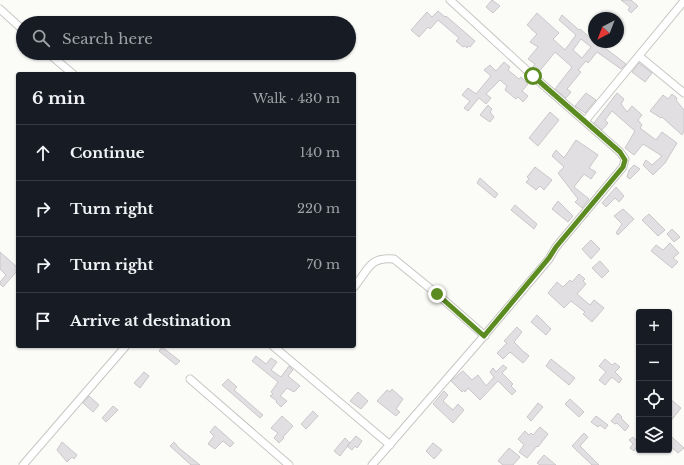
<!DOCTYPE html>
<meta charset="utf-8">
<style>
:root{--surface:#171b24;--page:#242831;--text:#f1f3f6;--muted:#9ea1a6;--line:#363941}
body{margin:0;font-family:"Libre Baskerville",serif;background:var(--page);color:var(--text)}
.controls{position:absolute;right:12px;bottom:12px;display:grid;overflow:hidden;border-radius:4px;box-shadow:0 1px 3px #0004}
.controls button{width:36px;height:36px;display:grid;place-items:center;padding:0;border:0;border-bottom:1px solid var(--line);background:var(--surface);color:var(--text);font:20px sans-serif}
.compass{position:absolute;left:588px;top:12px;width:36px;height:36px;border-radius:50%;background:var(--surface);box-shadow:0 1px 3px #0004;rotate:222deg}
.stop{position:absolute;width:12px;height:12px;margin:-9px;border:3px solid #5b8b21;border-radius:50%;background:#fff}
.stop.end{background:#5b8b21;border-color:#fff;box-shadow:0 1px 4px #0008}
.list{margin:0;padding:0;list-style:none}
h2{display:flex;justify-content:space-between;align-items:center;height:52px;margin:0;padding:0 16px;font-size:17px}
h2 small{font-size:13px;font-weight:400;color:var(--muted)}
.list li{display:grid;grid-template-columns:26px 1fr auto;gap:12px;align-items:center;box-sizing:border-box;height:56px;padding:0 16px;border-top:1px solid var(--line)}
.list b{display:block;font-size:15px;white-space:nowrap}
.list em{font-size:13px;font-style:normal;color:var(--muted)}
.icon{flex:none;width:22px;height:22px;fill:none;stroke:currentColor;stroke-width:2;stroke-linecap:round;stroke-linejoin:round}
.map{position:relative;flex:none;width:684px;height:465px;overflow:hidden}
.search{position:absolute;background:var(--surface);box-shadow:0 1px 3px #0004;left:16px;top:16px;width:340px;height:44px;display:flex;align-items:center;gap:10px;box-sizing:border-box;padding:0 14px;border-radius:22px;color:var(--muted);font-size:15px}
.panel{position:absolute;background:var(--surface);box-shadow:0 1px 3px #0004;left:16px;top:72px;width:340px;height:276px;border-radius:4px}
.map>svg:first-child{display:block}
.building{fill:#e1dfe1;stroke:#cac7ca;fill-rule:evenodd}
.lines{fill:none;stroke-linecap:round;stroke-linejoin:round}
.minor-casing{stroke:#c6c6c3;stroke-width:9}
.minor{stroke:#fff;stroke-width:7}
.route{stroke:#5b8b21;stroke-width:5}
</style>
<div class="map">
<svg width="684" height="465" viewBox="0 0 684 465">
<rect width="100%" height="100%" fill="#fbfbf8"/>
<path class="building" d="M492,0L500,6L493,13L486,7Z
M621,0H631L638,6L631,13L628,10L630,7Z
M438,11L445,17L446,16L475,41L470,47L468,46L467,48L465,46L463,47L456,41L459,38L438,20L430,29L428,27L419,37L411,30L427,12L432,17Z
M537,13L559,33L553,39L565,50L576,35L559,20L562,15L579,30L580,29L594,41V42H596L605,48L626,64L621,69L597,52L588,63L586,61L578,70L581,72L567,89L571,92L566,98L555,89L572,67L555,52L538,73L532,68L535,64L528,59L538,47L530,42L537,34L531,29V28L527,25ZM581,39L591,47L582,58L573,50Z
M504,62L510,67L508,70L519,79L521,77L528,84L522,91L528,96L523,102L518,97L516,99L505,90L507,86L500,80L486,94L491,98L486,104L479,98L468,111L464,108L470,101L462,95L468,88L476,94L491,76L484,70L490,65L496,71Z
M639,63L652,73L645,82L632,72Z
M586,93L596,100L585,113L575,106Z
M617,93L624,99L621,104L627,112L632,106L642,115L638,120L642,125L640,128L656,140L662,132L677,143L665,163L653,175L643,165L646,160L652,165L662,156L643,144L634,155L625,148L635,131L612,111L605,120L608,123L602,130L594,123Z
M672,94L677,98L676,100L684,110V131L682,135L662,117L661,118L650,111L663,95L668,99Z
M488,105L492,109L490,112L494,117L490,122L480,115Z
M550,112L559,120L538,146L529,138Z
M576,140L598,155L589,168L596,172L591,179L584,174L574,187L589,199L582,208L575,202L578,199L558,173L564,167L552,156L556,150L564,158Z
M634,165L640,169L630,179L627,177L629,170Z
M535,167L552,180L544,190L540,186L536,190L526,182L529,179L527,177Z
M480,178L498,194L495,198L477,183Z
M616,187L624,196L619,202L615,198L606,207L602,203Z
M558,201L573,216L568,222L552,209Z
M515,205L537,224L534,229L511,210Z
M623,209L634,219L618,235L616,233L622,224L614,216Z
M649,214L665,230L658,236L642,220Z
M672,229L680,237L674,242L667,234Z
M591,240L600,249L591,259L582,249Z
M670,243L679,253L673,258L678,262L672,268L651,251L656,245L663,250Z
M0,252L18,268V270L3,287L0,284V282L6,275L0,269Z
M600,261L609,271L602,278L592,268Z
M579,274L585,279L583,281L586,284L577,294L590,305L594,300L604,308L592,322L583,314L585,312L571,301L564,308L548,293L557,282L563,287L570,280L572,282Z
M537,315L551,329L546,335L531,322Z
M517,327L522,332L514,342L525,353H526L529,356L523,363L510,352L503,359L497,353L507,343L504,341Z
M162,347L180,361L176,365L159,351Z
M256,356L266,364L271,358L277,362L271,370L281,377L289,366L293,370L288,376L300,386L294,392L287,388L280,396L287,401L281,407L276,402L277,401L270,396L273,394L271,392L278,382L252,361Z
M551,359L575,378L569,385L546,366Z
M605,359L612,365L615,363L620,367L615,372L622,379L619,383L612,377L605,385L599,380L606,372L599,366Z
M503,365L507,368L502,373L513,384L511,386L516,391L512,395L498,381L480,400L468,388L465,392L464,390L462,392L451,381L459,374L463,371L472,380L478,375L486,386L494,377L490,372L493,368L496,372Z
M144,372L149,376L140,388L134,383Z
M228,379L237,387L234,390L263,415L260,418L222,385Z
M392,389L403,399L396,409L400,412L396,416L377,401L387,390L390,392Z
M444,391L448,395L443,401L453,410L458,404L464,410L453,423L433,404Z
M358,392L368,401L361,409L350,401Z
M89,396L99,405L93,412L83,403Z
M669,398L681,408L669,423Z
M570,399L584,412L579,417L565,404Z
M538,403L543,407L531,421L527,417Z
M113,406L118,410L106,422L102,418Z
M313,411L318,416L306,429L301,424Z
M618,413L622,417L621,418L629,426L625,431L617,423L615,424L611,421Z
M282,416L293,426L283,437L284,438L279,443L274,438L278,433L271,428Z
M596,416L608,425L605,429L600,425L598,427L591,422Z
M215,426L234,443L230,447L223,441L215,449L208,444L214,436L210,432Z
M540,427L548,434L538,447L537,446L527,458L519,452L524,445L518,439L525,431L529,435L531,433L533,435Z
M584,433L588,437L580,446L599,465H592L572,446Z
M356,436L362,441L357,448L355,446L352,450L347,446Z
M633,437L636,440L638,438L639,450L636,448L634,451L630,448L633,444L629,440Z
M672,437L684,448L678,453L669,445V440Z
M345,438L350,443L340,456L334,451Z
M62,442L77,455L74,459L72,457L67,462L57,450Z
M174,442L179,448L200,465H191L170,446Z
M433,443L442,450L434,459L426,451Z
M509,448L520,457L513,465H503L498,461Z
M544,455L556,465H540L537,463Z"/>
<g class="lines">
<defs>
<path id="minor" d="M0,9L23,30
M48,53L73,74
M639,56L684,93
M585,121L684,1
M354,287C368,271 369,256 394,259L437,294L485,336
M273,346L390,445
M190,379L289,465
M23,465L125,347
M372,465L478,343L549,259L556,247L623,167L625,159L620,152L533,76L450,0"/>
</defs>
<use href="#minor" class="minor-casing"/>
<use href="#minor" class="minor"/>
</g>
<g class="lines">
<path class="route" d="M437,294L484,336L549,258L556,247L623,167L625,160L620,152L533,76"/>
</g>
</svg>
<div class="controls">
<button>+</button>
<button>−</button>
<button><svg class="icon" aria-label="locate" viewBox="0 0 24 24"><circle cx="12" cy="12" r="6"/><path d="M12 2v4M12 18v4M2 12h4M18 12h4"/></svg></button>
<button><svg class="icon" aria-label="layers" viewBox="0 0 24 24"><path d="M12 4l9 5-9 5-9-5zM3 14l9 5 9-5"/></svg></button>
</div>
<svg class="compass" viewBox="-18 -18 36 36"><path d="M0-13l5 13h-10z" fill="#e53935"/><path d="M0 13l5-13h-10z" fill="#9ea1a6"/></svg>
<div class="stop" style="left:533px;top:76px"></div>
<div class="stop end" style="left:437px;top:294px"></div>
<div class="search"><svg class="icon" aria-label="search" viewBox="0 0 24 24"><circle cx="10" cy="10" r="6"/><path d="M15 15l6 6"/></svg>Search here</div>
<section class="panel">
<h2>6 min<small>Walk · 430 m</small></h2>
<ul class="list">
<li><svg class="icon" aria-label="ahead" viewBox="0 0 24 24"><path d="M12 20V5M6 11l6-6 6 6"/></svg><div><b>Continue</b></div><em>140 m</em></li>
<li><svg class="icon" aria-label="right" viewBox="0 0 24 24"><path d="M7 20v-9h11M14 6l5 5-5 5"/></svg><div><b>Turn right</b></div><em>220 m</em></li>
<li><svg class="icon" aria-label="right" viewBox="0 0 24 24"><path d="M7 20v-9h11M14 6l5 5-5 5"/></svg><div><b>Turn right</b></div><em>70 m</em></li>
<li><svg class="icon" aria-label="arrive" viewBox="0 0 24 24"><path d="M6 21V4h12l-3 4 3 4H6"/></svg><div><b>Arrive at destination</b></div></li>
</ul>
</section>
</div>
